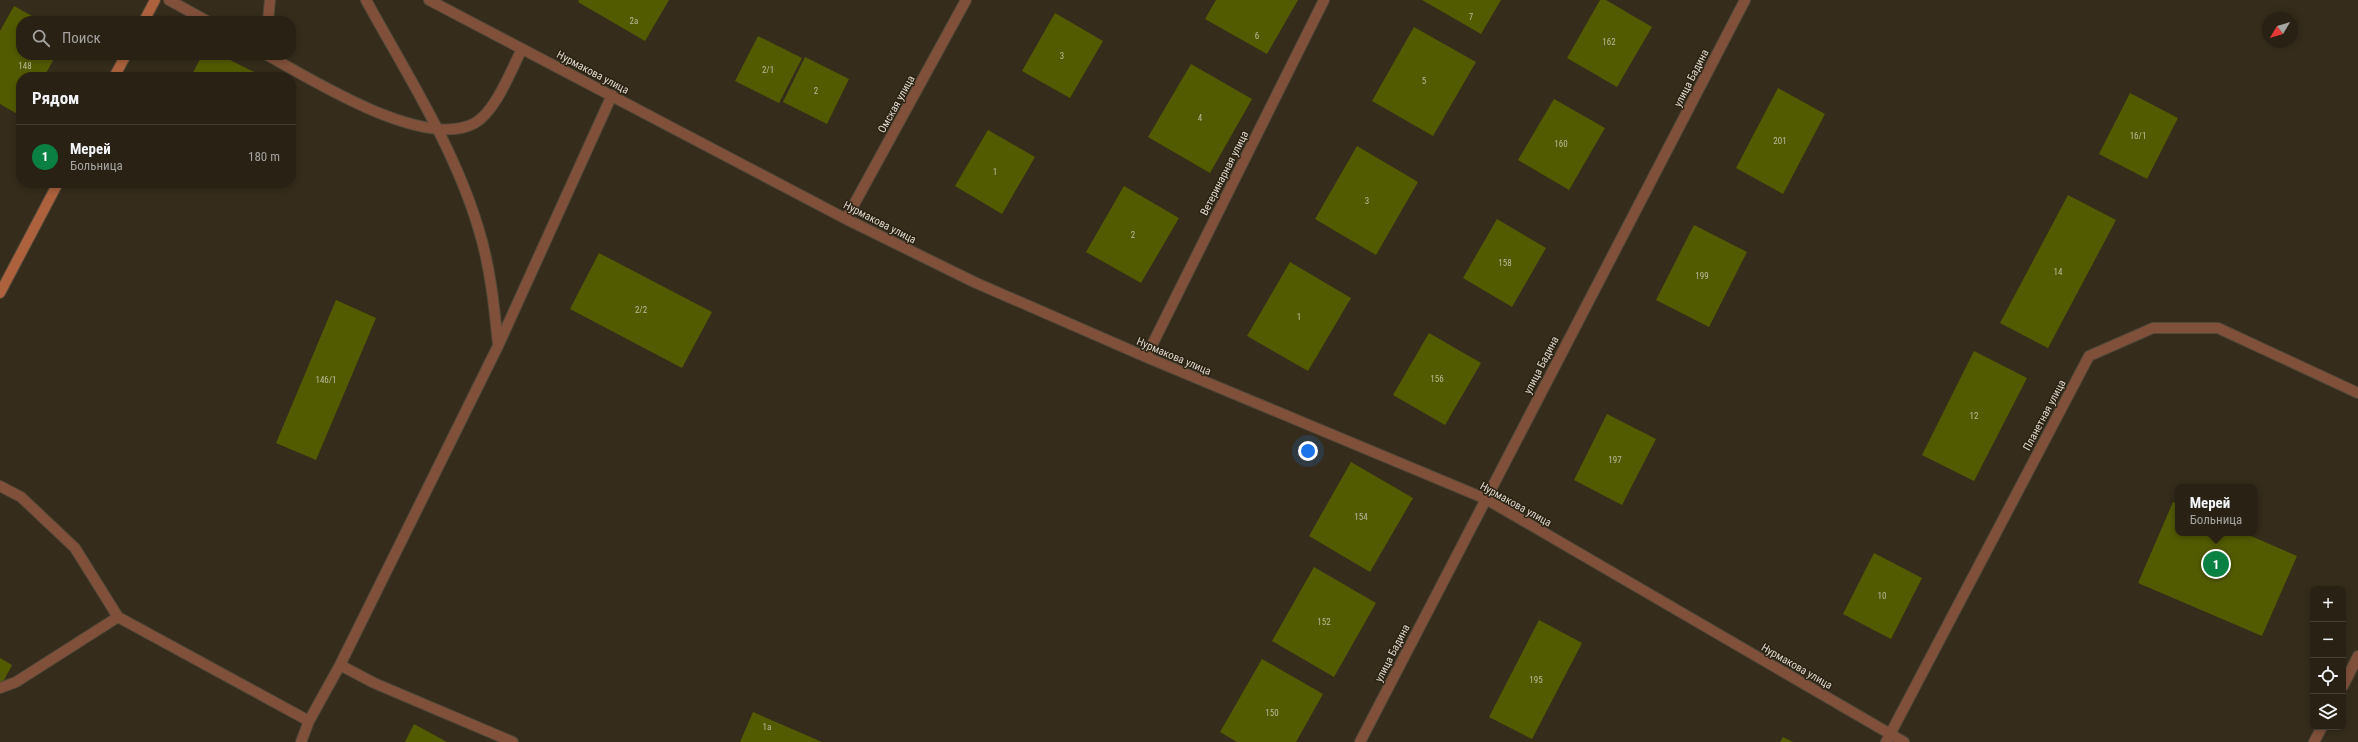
<!DOCTYPE html>
<html lang="ru">
<meta charset="utf-8">
<style>
:root{--surface:#282114;--page:#30291d;--text:#f1f3f6;--muted:#a5a3a0;--line:#443e34;--accent:#0b8043}
body{margin:0;font-family:"Roboto Condensed",sans-serif;background:var(--page);color:var(--text)}
.controls{position:absolute;right:12px;bottom:12px;display:grid;overflow:hidden;border-radius:8px;box-shadow:0 2px 6px #0003}
.controls button{width:36px;height:36px;display:grid;place-items:center;padding:0;border:0;border-bottom:1px solid var(--line);background:var(--surface);color:var(--text);font:20px sans-serif}
.compass{position:absolute;left:2262px;top:12px;width:36px;height:36px;border-radius:50%;background:var(--surface);box-shadow:0 2px 6px #0003;rotate:232deg}
.you{position:absolute;left:1308px;top:451px;width:14px;height:14px;margin:-10px;border:3px solid #fff;border-radius:50%;background:#1a73e8;box-shadow:0 0 0 6px #1a73e833}
.badge{display:grid;place-items:center;width:26px;height:26px;border-radius:50%;background:var(--accent);color:#fff;font-size:13px;font-weight:700}
.pin{position:absolute;translate:-50% -50%;border:2px solid #fff;box-shadow:0 1px 4px #0006}
.popup{position:absolute;left:2175px;top:484px;width:82px;height:52px;box-sizing:border-box;display:grid;place-content:center;border-radius:8px;background:var(--surface);filter:drop-shadow(0 1px 3px #0005);font-size:13px;white-space:nowrap;color:var(--muted)}
.popup b{font-size:15px;color:var(--text)}
.popup::after{content:'';position:absolute;left:50%;top:100%;margin-left:-8px;border:8px solid transparent;border-top-color:var(--surface)}
.list{margin:0;padding:0;list-style:none}
h2{display:flex;justify-content:space-between;align-items:center;height:52px;margin:0;padding:0 16px;font-size:17px}
h2 small{font-size:13px;font-weight:400;color:var(--muted)}
.list li{display:grid;grid-template-columns:26px 1fr auto;gap:12px;align-items:center;box-sizing:border-box;height:64px;padding:0 16px;border-top:1px solid var(--line)}
.list b{display:block;font-size:15px;white-space:nowrap}
.list p{margin:0;font-size:13px;white-space:nowrap;color:var(--muted)}
.list em{font-size:13px;font-style:normal;color:var(--muted)}
.icon{flex:none;width:22px;height:22px;fill:none;stroke:currentColor;stroke-width:2;stroke-linecap:round;stroke-linejoin:round}
.map{position:relative;flex:none;width:2358px;height:742px;overflow:hidden}
.search{position:absolute;background:var(--surface);box-shadow:0 2px 6px #0003;left:16px;top:16px;width:280px;height:44px;display:flex;align-items:center;gap:10px;box-sizing:border-box;padding:0 14px;border-radius:16px;color:var(--muted);font-size:15px}
.panel{position:absolute;background:var(--surface);box-shadow:0 2px 6px #0003;left:16px;top:72px;width:280px;height:116px;border-radius:16px}
.map>svg:first-child{display:block}
.building{fill:#535b00}
.lines{fill:none;stroke-linecap:round;stroke-linejoin:round}
.lane-casing{stroke:#504838;stroke-width:12}
.street-casing{stroke:#504838;stroke-width:12}
.secondary-casing{stroke:#504838;stroke-width:12}
.lane{stroke:#80503a;stroke-width:10}
.street{stroke:#80503a;stroke-width:10}
.secondary{stroke:#ad623d;stroke-width:10}
.labels{text-anchor:middle;stroke-width:3;stroke-linejoin:round;paint-order:stroke}
.number-label{font-size:9px;fill:#bbb99a}
.street-label{font-size:11px;fill:#ded8ce;stroke:#2b2212}
</style>
<div class="map">
<svg width="2358" height="742" viewBox="0 0 2358 742">
<rect width="100%" height="100%" fill="#352c1b"/>
<path class="building" d="M579,0H669L645,41L578,2Z
M1216,0H1298L1267,54L1205,19Z
M1422,0H1501L1481,34Z
M1600,0H1606L1652,27L1617,87L1567,58Z
M14,6L41,21H21V55H56L44,77H21V116L0,104V31Z
M1055,13L1103,41L1070,98L1022,71Z
M1414,27L1476,62L1433,136L1372,101Z
M758,36L802,58L779,103L735,81Z
M202,55H220L264,77H191Z
M805,57L849,79L827,124L783,102Z
M1191,64L1252,99L1210,173L1148,137Z
M1778,88L1825,114L1783,194L1736,168Z
M2130,93L2178,118L2147,179L2099,154Z
M1554,99L1605,128L1569,190L1518,160Z
M988,130L1035,157L1002,214L955,186Z
M1357,146L1418,182L1376,255L1315,219Z
M1124,186L1179,218L1141,283L1086,252Z
M2068,195L2116,220L2048,348L2000,323Z
M1497,219L1546,248L1512,307L1463,278Z
M1694,225L1747,252L1709,327L1656,300Z
M599,253L712,312L682,368L570,309Z
M1290,262L1351,298L1308,371L1247,336Z
M336,300L376,318L316,460L276,443Z
M1429,333L1481,363L1445,425L1393,395Z
M1974,351L2027,378L1974,481L1922,455Z
M1607,414L1656,439L1622,505L1574,480Z
M1351,462L1413,498L1370,572L1309,536Z
M2173,502L2178,504V533H2244L2297,556L2262,636L2138,583Z
M1874,553L1922,578L1891,639L1843,614Z
M1314,567L1376,603L1334,677L1272,641Z
M1539,620L1582,643L1532,739L1489,717Z
M0,658L12,665L2,684L0,683Z
M1262,659L1323,694L1296,742H1237L1220,732Z
M753,712L822,742H740Z
M414,724L447,742H405Z
M1783,737L1793,742H1780Z"/>
<g class="lines">
<defs>
<path id="lane" d="M169,0L207,21
M366,0C406,73 454,147 478,227C490,265 494,304 498,344
M268,21L270,0
M267,55C313,80 424,151 475,123C496,111 511,70 522,49
M0,486L21,497L75,548L118,617
M340,665L374,683L513,742
M0,688L16,682L118,617L309,721
M301,742L309,721L340,665L498,346L612,95"/>
<path id="street" d="M429,0L846,219L974,282L1146,357L1486,499L1904,742
M846,219L966,0
M1146,357L1324,0
M2343,686L2358,656
M1360,742L1745,0
M1886,742L2089,356L2153,328H2218L2358,393
M2314,742L2322,727"/>
<path id="secondary" d="M144,21L155,0
M114,77L126,55
M0,293L58,183"/>
</defs>
<use href="#lane" class="lane-casing"/>
<use href="#street" class="street-casing"/>
<use href="#secondary" class="secondary-casing"/>
<use href="#lane" class="lane"/>
<use href="#street" class="street"/>
<use href="#secondary" class="secondary"/>
</g>
<g class="labels">
<g class="number-label">
<text x="1471" y="20">7</text>
<text x="634" y="24">2а</text>
<text x="1257" y="39">6</text>
<text x="1609" y="45">162</text>
<text x="1062" y="59">3</text>
<text x="25" y="69">148</text>
<text x="768" y="73">2/1</text>
<text x="1424" y="84">5</text>
<text x="816" y="94">2</text>
<text x="1200" y="121">4</text>
<text x="2138" y="139">16/1</text>
<text x="1780" y="144">201</text>
<text x="1561" y="147">160</text>
<text x="995" y="175">1</text>
<text x="1367" y="204">3</text>
<text x="1133" y="238">2</text>
<text x="1505" y="266">158</text>
<text x="2058" y="275">14</text>
<text x="1702" y="279">199</text>
<text x="641" y="313">2/2</text>
<text x="1299" y="320">1</text>
<text x="1437" y="382">156</text>
<text x="326" y="383">146/1</text>
<text x="1974" y="419">12</text>
<text x="1615" y="463">197</text>
<text x="1361" y="520">154</text>
<text x="1882" y="599">10</text>
<text x="1324" y="625">152</text>
<text x="1536" y="683">195</text>
<text x="1272" y="716">150</text>
<text x="767" y="730">1а</text>
</g>
<g class="street-label">
<text transform="translate(593 72) rotate(28)" y="4">Нурмакова улица</text>
<text transform="translate(1691 78) rotate(-63)" y="4">улица Бадина</text>
<text transform="translate(896 104) rotate(-61)" y="4">Омская улица</text>
<text transform="translate(1224 173) rotate(-63)" y="4">Ветеринарная улица</text>
<text transform="translate(880 222) rotate(27)" y="4">Нурмакова улица</text>
<text transform="translate(1174 356) rotate(23)" y="4">Нурмакова улица</text>
<text transform="translate(1541 365) rotate(-63)" y="4">улица Бадина</text>
<text transform="translate(2044 415) rotate(-62)" y="4">Планетная улица</text>
<text transform="translate(1516 504) rotate(29)" y="4">Нурмакова улица</text>
<text transform="translate(1392 653) rotate(-63)" y="4">улица Бадина</text>
<text transform="translate(1797 666) rotate(30)" y="4">Нурмакова улица</text>
</g>
</g>
</svg>
<div class="controls">
<button>+</button>
<button>−</button>
<button><svg class="icon" aria-label="locate" viewBox="0 0 24 24"><circle cx="12" cy="12" r="6"/><path d="M12 2v4M12 18v4M2 12h4M18 12h4"/></svg></button>
<button><svg class="icon" aria-label="layers" viewBox="0 0 24 24"><path d="M12 4l9 5-9 5-9-5zM3 14l9 5 9-5"/></svg></button>
</div>
<svg class="compass" viewBox="-18 -18 36 36"><path d="M0-13l5 13h-10z" fill="#e53935"/><path d="M0 13l5-13h-10z" fill="#a5a3a0"/></svg>
<div class="you"></div>
<div class="pin badge" style="left:2216px;top:564px">1</div>
<div class="popup"><b>Мерей</b>Больница</div>
<div class="search"><svg class="icon" aria-label="search" viewBox="0 0 24 24"><circle cx="10" cy="10" r="6"/><path d="M15 15l6 6"/></svg>Поиск</div>
<section class="panel">
<h2>Рядом<small></small></h2>
<ul class="list">
<li><span class="badge">1</span><div><b>Мерей</b><p>Больница</p></div><em>180 m</em></li>
</ul>
</section>
</div>
